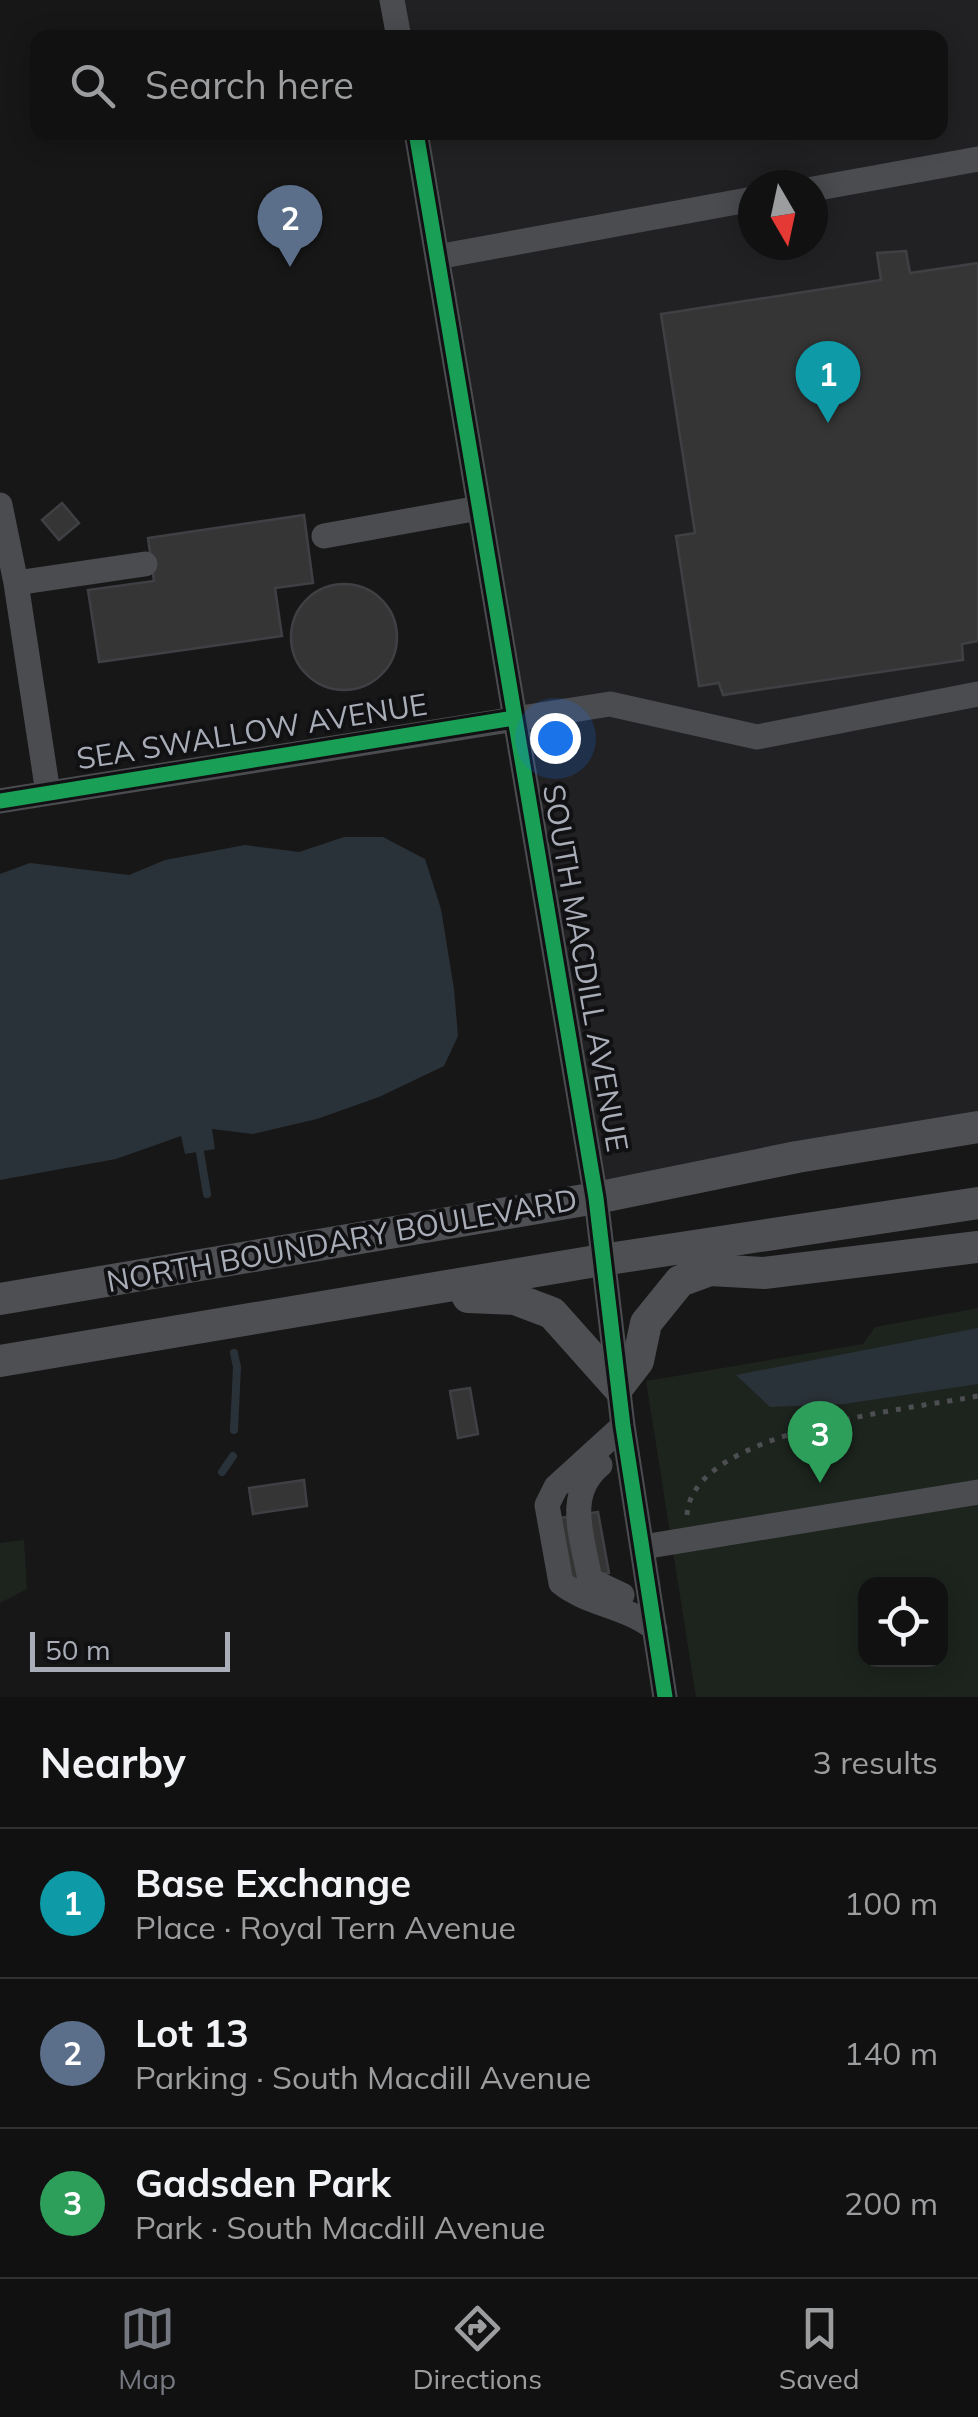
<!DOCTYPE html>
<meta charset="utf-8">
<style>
:root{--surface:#111;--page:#1e1f1f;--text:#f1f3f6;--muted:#9c9d9f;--line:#303131;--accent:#757880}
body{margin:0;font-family:Mulish,sans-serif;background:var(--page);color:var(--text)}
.controls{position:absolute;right:30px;bottom:30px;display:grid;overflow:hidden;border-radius:20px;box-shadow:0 5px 25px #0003}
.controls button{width:90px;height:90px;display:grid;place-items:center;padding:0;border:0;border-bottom:2px solid var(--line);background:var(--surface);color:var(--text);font:50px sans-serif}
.compass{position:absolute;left:738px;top:170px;width:90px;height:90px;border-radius:50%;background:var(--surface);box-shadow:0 5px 25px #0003;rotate:171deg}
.scale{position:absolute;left:30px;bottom:25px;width:200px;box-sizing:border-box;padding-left:10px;border:5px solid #a8adb8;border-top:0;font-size:28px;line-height:35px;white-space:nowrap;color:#a8adb8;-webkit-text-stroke:8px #111113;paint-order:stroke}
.you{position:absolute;left:555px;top:738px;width:35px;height:35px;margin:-25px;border:8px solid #fff;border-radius:50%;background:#1a73e8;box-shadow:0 0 0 15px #1a73e833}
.badge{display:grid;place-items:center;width:65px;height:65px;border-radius:50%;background:var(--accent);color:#fff;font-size:32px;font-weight:700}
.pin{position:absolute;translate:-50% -82px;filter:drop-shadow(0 2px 5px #0008)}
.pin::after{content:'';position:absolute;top:52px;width:35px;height:30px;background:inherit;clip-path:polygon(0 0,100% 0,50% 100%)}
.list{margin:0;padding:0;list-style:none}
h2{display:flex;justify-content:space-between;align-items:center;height:130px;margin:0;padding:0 40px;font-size:42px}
h2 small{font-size:32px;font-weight:400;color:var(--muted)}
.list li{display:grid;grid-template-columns:65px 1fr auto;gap:30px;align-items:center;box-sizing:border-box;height:150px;padding:0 40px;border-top:2px solid var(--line)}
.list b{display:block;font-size:38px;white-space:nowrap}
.list p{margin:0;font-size:32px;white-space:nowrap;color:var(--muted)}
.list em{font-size:32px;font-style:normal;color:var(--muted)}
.icon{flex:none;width:55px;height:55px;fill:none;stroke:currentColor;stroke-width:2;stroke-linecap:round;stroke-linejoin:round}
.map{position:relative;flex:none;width:978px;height:1697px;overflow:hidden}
.search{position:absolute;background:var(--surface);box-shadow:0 5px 25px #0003;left:30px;right:30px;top:30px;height:110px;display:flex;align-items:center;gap:25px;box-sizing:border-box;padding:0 35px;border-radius:20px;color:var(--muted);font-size:38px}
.sheet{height:580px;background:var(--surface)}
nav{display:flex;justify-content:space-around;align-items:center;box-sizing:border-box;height:140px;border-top:2px solid var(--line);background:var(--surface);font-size:28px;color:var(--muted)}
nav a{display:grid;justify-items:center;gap:5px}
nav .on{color:var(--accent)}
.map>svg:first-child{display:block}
.built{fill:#212123;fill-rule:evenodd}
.green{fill:#1d241e;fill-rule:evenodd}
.water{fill:#2a3239}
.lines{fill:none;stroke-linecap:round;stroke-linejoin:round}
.stream{stroke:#2a3239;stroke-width:8}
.building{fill:#353536;stroke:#3f4043;stroke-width:2.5}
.path{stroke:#4d4e52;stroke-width:5;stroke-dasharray:5 8;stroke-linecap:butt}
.minor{stroke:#4b4c50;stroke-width:25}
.major{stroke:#4d4f52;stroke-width:32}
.cycleway-casing{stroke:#111113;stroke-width:21}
.cycleway{stroke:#1a9f57;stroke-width:15}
.labels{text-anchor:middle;stroke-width:8;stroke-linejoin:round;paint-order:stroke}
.street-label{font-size:30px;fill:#a8adb8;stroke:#111113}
</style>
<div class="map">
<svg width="978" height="1697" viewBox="0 0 978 1697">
<rect width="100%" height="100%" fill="#171717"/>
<path class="built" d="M392,0H978V1135L596,1198L416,133L940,132V38L399,37ZM753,185H813V245H753Z"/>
<path class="green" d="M978,1308V1697H696L646,1381L863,1344L875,1327ZM866,1584H940V1660H866Z
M24,1540L27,1589L0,1603V1543Z"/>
<path class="water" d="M344,837H383L425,859L441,909L454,989L458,1036L444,1066L379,1097L317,1119L253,1134L212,1129L215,1149L185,1154L181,1136L116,1159L0,1180V874L30,863L129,875L165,860L245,845L299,852Z
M978,1328V1384L844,1404L770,1407L736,1375Z"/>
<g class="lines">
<path class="stream" d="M200,1152L207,1194
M234,1353L237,1367L234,1430
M222,1472L233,1456"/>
</g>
<path class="building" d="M906,251L910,273L978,263V641L962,644L963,660L723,695L719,683L699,686L676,536L695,533L661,314L881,280L877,253Z
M62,503L79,523L59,540L42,520Z
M304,515L313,583L275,588L282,636L99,662L88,590L154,581L148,538Z
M291 637a53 53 0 1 1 106 0a53 53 0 1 1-106 0Z
M470,1388L478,1434L458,1438L450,1391Z
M304,1480L307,1506L253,1514L249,1488Z
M598,1512L609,1573L557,1582L547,1520Z"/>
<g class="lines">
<path class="path" d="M687,1515C692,1430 912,1409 978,1396"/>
<path class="minor" d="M392,0L399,38
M416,132L596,1198L623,1426L665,1697
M813,189L978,159
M437,257L753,199
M0,505L16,583L48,793
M324,536L479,508
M16,583L145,564
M0,801L610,704L757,737L978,694
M623,1426L556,1487L547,1505L561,1583C589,1605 627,1606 655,1629
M600,1465C564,1495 583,1538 590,1580L622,1595
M643,1547L978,1492"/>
<path class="major" d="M468,1297L515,1299L552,1313L618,1387L638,1361L646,1323L680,1281L710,1270L764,1273L978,1247
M0,1299L596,1198L797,1157L978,1127
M0,1361L602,1260L978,1203"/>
<defs>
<path id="cycleway" d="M416,132L596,1198L623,1426L665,1697
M0,801L514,718"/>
</defs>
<use href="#cycleway" class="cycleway-casing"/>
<use href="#cycleway" class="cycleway"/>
</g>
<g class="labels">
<g class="street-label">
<text transform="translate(252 732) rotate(-9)" y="10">SEA SWALLOW AVENUE</text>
<text transform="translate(585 968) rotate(80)" y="10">SOUTH MACDILL AVENUE</text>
<text transform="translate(342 1241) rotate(-10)" y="10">NORTH BOUNDARY BOULEVARD</text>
</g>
</g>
</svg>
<div class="controls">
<button><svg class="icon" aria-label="locate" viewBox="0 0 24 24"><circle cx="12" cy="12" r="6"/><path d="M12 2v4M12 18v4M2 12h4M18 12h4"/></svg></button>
</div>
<svg class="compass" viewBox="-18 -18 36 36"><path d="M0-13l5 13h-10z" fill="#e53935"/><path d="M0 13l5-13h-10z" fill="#9c9d9f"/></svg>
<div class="scale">50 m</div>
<div class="you"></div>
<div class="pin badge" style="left:828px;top:423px;background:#0f9aa8">1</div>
<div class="pin badge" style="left:290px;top:267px;background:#5c6f8a">2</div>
<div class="pin badge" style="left:820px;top:1483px;background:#2e9e5b">3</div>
<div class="search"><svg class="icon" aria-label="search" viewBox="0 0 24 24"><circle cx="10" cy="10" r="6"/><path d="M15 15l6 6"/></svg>Search here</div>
</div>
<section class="sheet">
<h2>Nearby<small>3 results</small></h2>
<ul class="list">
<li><span class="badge" style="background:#0f9aa8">1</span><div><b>Base Exchange</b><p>Place · Royal Tern Avenue</p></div><em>100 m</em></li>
<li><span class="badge" style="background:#5c6f8a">2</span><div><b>Lot 13</b><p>Parking · South Macdill Avenue</p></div><em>140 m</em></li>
<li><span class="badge" style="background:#2e9e5b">3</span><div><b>Gadsden Park</b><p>Park · South Macdill Avenue</p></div><em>200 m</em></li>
</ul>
</section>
<nav>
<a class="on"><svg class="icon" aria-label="map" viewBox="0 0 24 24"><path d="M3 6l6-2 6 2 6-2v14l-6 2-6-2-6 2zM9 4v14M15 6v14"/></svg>Map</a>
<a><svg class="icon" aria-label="directions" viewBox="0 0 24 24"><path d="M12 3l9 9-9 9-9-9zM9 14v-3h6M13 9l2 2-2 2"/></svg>Directions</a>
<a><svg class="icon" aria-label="saved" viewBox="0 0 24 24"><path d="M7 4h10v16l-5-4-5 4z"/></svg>Saved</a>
</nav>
